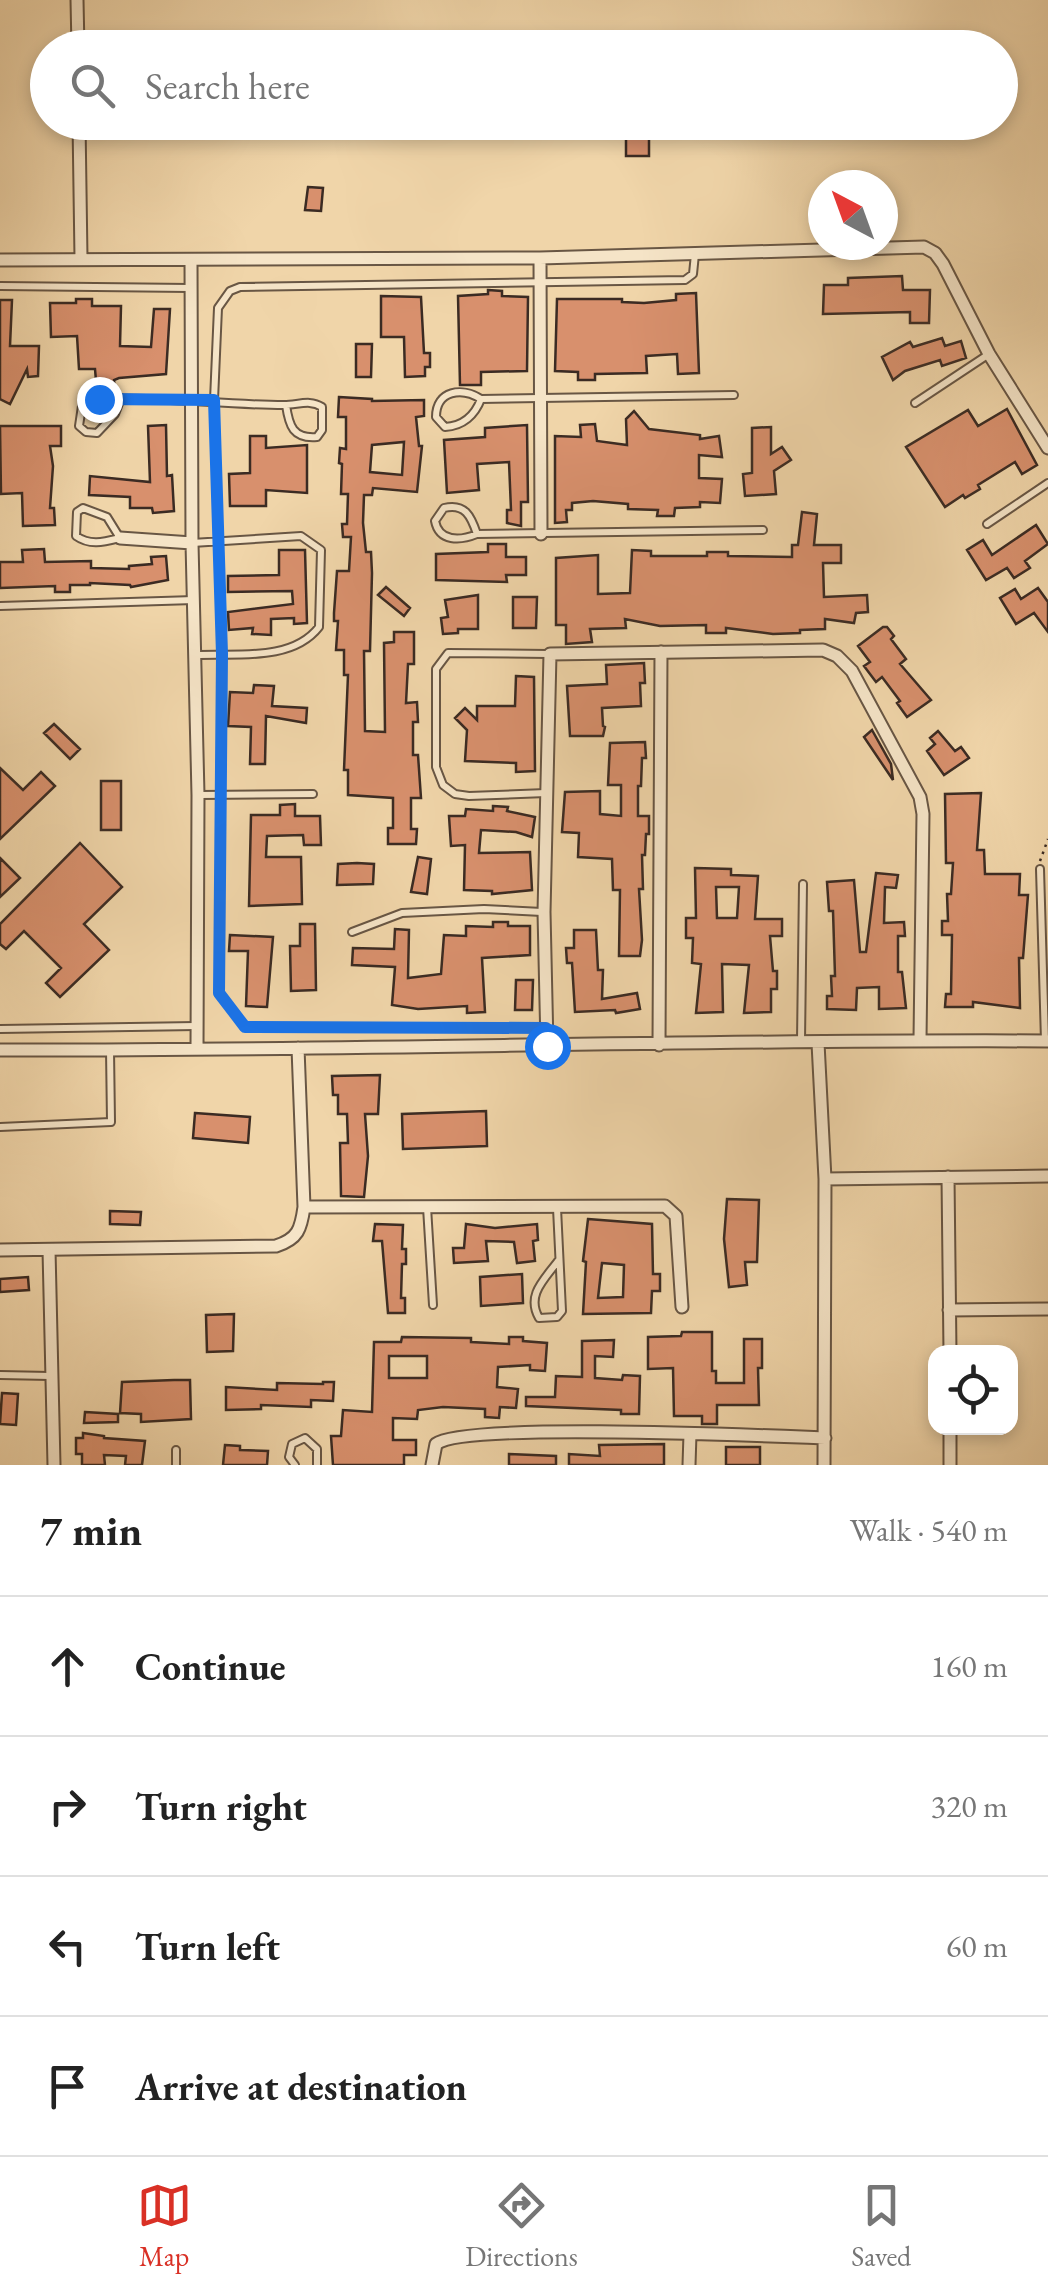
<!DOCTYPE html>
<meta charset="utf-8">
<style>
:root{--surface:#fff;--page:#f2f2f2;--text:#222;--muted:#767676;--line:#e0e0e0;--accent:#d93025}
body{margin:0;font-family:"EB Garamond",serif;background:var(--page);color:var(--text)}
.controls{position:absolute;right:30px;bottom:30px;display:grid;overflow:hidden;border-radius:20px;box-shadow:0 5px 15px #0003}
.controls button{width:90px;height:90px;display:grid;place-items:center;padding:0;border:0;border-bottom:2px solid var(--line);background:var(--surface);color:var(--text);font:50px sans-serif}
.compass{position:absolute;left:808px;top:170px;width:90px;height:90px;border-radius:50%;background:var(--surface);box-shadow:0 5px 15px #0003;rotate:319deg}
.stop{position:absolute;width:30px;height:30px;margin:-22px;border:8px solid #1a73e8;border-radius:50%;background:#fff}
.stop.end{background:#1a73e8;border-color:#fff;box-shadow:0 2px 10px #0008}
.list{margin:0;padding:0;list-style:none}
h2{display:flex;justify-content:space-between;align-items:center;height:130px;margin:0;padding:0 40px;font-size:42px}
h2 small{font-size:32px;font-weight:400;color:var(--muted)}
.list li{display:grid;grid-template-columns:65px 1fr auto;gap:30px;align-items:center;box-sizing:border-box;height:140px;padding:0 40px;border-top:2px solid var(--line)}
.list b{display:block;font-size:38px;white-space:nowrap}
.list em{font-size:32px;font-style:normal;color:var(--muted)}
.icon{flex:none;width:55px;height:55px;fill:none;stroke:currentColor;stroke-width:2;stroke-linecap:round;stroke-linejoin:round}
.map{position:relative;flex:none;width:1048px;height:1465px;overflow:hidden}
.search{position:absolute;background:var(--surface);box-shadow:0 5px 15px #0003;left:30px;right:30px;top:30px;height:110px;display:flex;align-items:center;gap:25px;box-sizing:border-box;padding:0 35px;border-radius:55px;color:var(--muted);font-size:38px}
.sheet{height:690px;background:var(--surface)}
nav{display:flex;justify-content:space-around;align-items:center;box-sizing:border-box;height:140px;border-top:2px solid var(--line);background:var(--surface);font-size:28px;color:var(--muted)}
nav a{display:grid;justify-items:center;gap:5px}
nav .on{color:var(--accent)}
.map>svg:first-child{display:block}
.building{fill:#d8906d;stroke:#3b2b23;stroke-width:2.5;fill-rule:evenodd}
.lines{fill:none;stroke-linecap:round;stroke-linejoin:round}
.lane-casing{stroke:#685644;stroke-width:10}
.street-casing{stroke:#685644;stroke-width:15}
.path{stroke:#3b2b23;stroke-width:2.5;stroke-dasharray:2.5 5;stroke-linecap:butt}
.lane{stroke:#f5e4c7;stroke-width:6}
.street{stroke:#f5e4c7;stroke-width:11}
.route{stroke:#1a73e8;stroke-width:12}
</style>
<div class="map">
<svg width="1048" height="1465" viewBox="0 0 1048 1465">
<rect width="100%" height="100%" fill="#f0d5a9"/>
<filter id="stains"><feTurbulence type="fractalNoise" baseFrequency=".002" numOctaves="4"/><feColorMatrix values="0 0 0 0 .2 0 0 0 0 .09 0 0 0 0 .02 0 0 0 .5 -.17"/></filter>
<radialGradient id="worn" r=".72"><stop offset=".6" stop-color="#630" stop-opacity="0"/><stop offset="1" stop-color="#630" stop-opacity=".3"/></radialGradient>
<path class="building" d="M640,123V137H649V156H626V124Z
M308,187L323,188L321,211L305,210Z
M902,276L903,290H930L929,323H910V312L823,314L824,285H848V278Z
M488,290L502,291V296L528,297L527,371L481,372V385H460L458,296L488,294Z
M696,293L699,373L678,374L677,354L646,356L647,373L595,374V380H578V372L555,371L557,299H622V302L644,303L676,300V294Z
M381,296L421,297L424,353H430V367H425V376L405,377L404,337H381Z
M76,299H92V306H121L120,346L151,347L154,309H170L166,374L119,378L114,380L115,392L97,393L95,369H79L77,336L51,337L50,303H76Z
M0,300H12L10,346H39L38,376L28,377L27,369L10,404L0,399Z
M942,338L945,346L961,341L966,358L942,366L940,360L905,371L893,380L882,357L910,342L913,347Z
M356,344H372L371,377H356Z
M339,397L372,399V401L424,400V416L416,417L419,446H422L417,492L373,488L372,495H364L363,523L366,552H371L372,573L370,651H364L365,731L385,732L384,643L394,642V632H414V664H408L406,703L417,702L418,722H413V755H418L421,798H411V829H417L416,844H388V828H393V798L348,795V770H344L348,675H344V650H336L338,621H334V613L337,571H349L351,537H343L342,524H347L348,494H341L342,464L339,463L340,448L346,449V417H338ZM404,442L402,475L370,472L372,445Z
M1007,409L1037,465L1022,474L1015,462L978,485L980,489L965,498L963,495L945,507L906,447L968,410L978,426Z
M634,411L649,429L700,435V439L719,436L722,457L699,455V478L722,479L720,503L700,502V507L675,508L674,516H657L658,510L628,509V504L593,501L572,503V510H566L567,522L555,523V436L581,437L580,425L595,424L597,441L627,445L626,419Z
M166,425L167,476L172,475L174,511L153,513L152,508H130V497L89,495L90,476L150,482L148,426Z
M527,425L528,502H521V526L507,523V510H511L509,462L477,464L479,490L447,493L444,440L485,437V428Z
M0,426H61V446H50L53,466L50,508H54L55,525L23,526L22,493L1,494Z
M771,427V454L782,447L791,460L774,471L776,494L745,496L743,474L752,473V428Z
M250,436H266V448L307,445V493L266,490V506H230L229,474L250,473Z
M802,512L817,514L814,545H841V563H823L824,597L867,595L868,612L856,613L854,623L825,619V629L800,630V633L773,634L726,628V633H706V625L660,626L625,619L626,628L590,629L592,642L566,644V625H556V558L598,555V594L630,593L632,550L651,551V556H707V552H728V556L792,557V545H798Z
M1036,525L1048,544L1025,561L1030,568L1014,578L1007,568L986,580L967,550L983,540L992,555Z
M488,544H506V557H526V575H506L507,582L436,580V554L488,552Z
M44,549L45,562L91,561V568L129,569V566L152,564L151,557L166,556L168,580L131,587L130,585L90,583V585H70V592H55V586L0,588V562H23L22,550Z
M279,550H305L307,623L294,624V618L271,619V635L252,634L253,628L229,630L228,612L293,604L292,591L228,592V576L279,575Z
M386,587L410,608L404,616L378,595Z
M1038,588L1048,602V632L1034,613L1016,624L1000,598L1015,589L1021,599Z
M478,595V629H458V633L443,634L441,618L448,617L445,600Z
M513,597H537L536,628H513Z
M883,627H887L894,636L891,639L906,659L900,664L931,700L907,717L897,703L900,701L882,677L876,682L864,666L870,662L858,646Z
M644,663L645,683H640L641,706L602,708L603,726L605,727L603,736H570L567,686L607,684L606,665Z
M516,676L534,677L535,771L516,772V763L465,761L467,730L455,718L465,708L477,720V706H515Z
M254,685L274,686L272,706L307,708L306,723L266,716L265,764H250L251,727L228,726L230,692L253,693Z
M54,724L80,749L70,759L44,733Z
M872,730L891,764L893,780L864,737Z
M938,731L955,751L961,747L969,758L944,775L927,751L935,744L930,738Z
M645,742L646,758H642L641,786H638V816H649V834H646L645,855H642L643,889H639L642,940L640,956H619L620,890H613L612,859L578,857L579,833L562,832L565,792L600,791V814L621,816V785H608L610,743Z
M0,768L23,790L41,772L55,786L0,839Z
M101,781H121V830H101Z
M981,793L977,850H984L985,874H1020L1019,895H1028L1023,958H1019L1020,1008L973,1002V1007H945L946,994H951L952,935H942V921H948L947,894H951L953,863H946L945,794Z
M295,804V816H320L321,845H304L303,835L267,836L266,857H301L302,904L249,906L251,815H280V805Z
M493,806L508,807L507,811L535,817L532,837L516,832L481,830L479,853L530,852L532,890L492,894V891L464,890L465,845L451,846L449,816H465L466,809L493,811Z
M80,843L122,887L84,924L109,950L60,997L46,983L61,968L24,931L6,949L0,944V924Z
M418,857L431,859L427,894L411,892Z
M0,858L20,878L0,897Z
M357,863L374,864L373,884L337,885L338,864Z
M695,868L731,869V875L758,876L755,919H782V936H770L773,971H777V989H771V1012L744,1013L749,965L722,964L723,1012L696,1013L701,964L692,963L693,938H686V918H696ZM716,887H739L737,918H717Z
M876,873L898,875L896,888L885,887L884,923L904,922L905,936H898V972H902L906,1008L879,1009V987L857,988L856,1010L827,1009V996H832L831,976H835L833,911H829L827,882L854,880L860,952H866Z
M493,922H508V926H530V955L482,958L485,1012L467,1013V1006L418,1009L392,1005L395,967L352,965L353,948L394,949L395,929L409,930L408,978L441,974L444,935L466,936V926L493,927Z
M300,924H315L316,990L291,991L290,946H300Z
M574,930H596L598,970H603L602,999L637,993L640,1009L616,1013L615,1010L575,1012L572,963H567L566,948H574Z
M230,935L273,937L267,1007L246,1006L248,951H229Z
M516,980H533L532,1010H515Z
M380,1075L378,1114H365L368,1156L364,1197L341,1196L340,1143H348L347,1114H338V1095H333L332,1076Z
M486,1111L487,1146L403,1149L402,1114Z
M195,1113L250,1117L248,1143L193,1138Z
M727,1199L759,1200L757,1262H745L747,1285L729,1287L724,1239Z
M110,1211L141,1212L140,1225L110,1224Z
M588,1219L652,1224L653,1274H660V1291H652L651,1313L583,1314L586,1262L583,1261ZM602,1263L624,1265L623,1297L598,1298Z
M375,1224L403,1225L402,1249H406V1264H402L401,1298H405V1313H388L382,1241H373Z
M466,1224L495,1228L537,1224L538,1240L533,1241L535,1261L517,1263L514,1242L486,1241L488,1261L454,1263L453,1248H464Z
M522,1274L523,1303L481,1306L480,1277Z
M28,1277L29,1290L0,1292V1279Z
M234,1314L233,1351L207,1352L206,1315Z
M682,1332H712V1371H716V1383H744V1339H762V1368H758L759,1405H717V1424H702V1416H674L673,1368L648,1369V1337L681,1336Z
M402,1337L471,1338V1342L509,1344V1337H523V1341L547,1343L545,1371L530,1370V1365L498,1367L497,1387L518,1389L516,1408L500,1407L499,1418L485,1417V1409L443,1407L418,1410L417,1419L393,1418V1440H416V1455H404V1465H333L331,1436H341L343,1410L372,1412L374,1342H401ZM389,1356H427V1378H389Z
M614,1340L613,1357L595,1356V1378L622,1380L623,1375L640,1376L639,1414H621V1410L526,1406V1397H555L556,1376L582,1377V1341Z
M174,1380H190L191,1419L141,1422V1414L120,1413L122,1382Z
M323,1382H334L333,1401L311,1400V1407L261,1405V1409L226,1410V1387L277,1390V1383L323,1384Z
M2,1393L18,1394L16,1425L0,1424Z
M85,1412L118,1414V1422L84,1423Z
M83,1433L104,1436V1438L145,1441L142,1465H125L126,1456L104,1455L105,1465H82V1454H76V1438H83Z
M664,1444V1465H569V1454L600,1456L599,1445Z
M225,1445L240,1446V1450L268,1451L267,1465H223Z
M726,1447H760V1465H726Z
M509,1454L556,1456V1465H509Z"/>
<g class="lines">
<defs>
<path id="lane" d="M0,286L190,288
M481,399C475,415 463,426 445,427L436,417C436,390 462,387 481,399L734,395
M120,401L115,414L97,433L86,432L79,426L82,406L87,400C152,395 219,405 284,405C298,405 310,399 322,407V430L317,437C293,439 289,426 286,405
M915,403L989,354
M83,508L107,517L120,538C104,542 90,546 76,536L77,512Z
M987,524L1048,483
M477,534C471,516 465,503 444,508L435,521C439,542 460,541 477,534L763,530
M192,543L301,536L321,550L319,627C292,662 236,653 196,655
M0,606L194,600
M546,793L469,796L455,794L443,785L436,767V669L448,653L548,654
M200,795L313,794
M1040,869L1045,1041
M352,932L402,913L484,909L542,912
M545,1028L245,1027L219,993L222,654L214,400L218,308L230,291L240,287L685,280L693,274L695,254
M0,1029L196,1026
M801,1041L803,884
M0,1127L111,1122L110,1050
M427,1207L433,1305
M557,1208L562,1311L557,1317L539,1318C526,1295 544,1280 558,1261
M0,1375L50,1376
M176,1465V1450
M295,1465L289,1457L292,1444L305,1438L317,1449V1465"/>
<path id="street" d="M77,0L78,48
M79,122L81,258
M540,258L541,534
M0,260L540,258L924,247L935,253L943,264L989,354L1048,448
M191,261L192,543L198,795L197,1049
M120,538L192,543
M818,1043L825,1179L824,1465
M659,1045L661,652
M547,1046L544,912L550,654L823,650L837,656L852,671L920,797L923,814L920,1039
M0,1050C349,1051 699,1039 1048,1041
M948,1177L950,1352
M825,1179L1048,1176
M304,1207L665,1206L676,1216L682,1307
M0,1250L276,1246C298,1239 301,1229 304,1207L298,1048
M49,1250L54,1465
M949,1310L1048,1309
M950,1428V1465
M432,1465L436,1444C464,1422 770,1436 825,1438
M689,1465L690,1434"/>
</defs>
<use href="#lane" class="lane-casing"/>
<use href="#street" class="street-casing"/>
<path class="path" d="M1040,861L1048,839"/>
<use href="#lane" class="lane"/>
<use href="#street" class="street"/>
</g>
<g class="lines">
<path class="route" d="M99,399L214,400L222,654L219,993L245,1027L546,1028L547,1046"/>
</g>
<rect width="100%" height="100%" filter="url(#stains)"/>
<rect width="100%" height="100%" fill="url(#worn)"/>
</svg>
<div class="controls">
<button><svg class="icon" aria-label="locate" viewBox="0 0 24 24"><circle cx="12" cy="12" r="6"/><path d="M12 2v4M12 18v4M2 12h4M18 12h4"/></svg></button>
</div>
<svg class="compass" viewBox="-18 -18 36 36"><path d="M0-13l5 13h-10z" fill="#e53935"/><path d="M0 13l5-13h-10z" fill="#767676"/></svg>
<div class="stop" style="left:547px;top:1046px"></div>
<div class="stop end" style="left:99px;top:399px"></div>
<div class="search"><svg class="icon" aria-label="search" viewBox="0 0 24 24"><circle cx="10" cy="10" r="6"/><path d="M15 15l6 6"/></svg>Search here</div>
</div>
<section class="sheet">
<h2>7 min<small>Walk · 540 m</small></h2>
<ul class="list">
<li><svg class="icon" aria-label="ahead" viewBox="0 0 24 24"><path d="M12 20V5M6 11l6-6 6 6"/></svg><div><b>Continue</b></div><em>160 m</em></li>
<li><svg class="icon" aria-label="right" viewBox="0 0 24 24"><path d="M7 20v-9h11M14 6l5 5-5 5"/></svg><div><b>Turn right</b></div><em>320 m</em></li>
<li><svg class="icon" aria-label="left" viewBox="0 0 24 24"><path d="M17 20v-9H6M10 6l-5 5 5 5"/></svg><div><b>Turn left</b></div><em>60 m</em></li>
<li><svg class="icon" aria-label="arrive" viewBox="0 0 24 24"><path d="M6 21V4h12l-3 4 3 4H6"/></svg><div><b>Arrive at destination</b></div></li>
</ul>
</section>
<nav>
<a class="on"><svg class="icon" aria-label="map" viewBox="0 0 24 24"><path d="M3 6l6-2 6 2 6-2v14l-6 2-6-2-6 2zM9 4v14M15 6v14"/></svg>Map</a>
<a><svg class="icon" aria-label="directions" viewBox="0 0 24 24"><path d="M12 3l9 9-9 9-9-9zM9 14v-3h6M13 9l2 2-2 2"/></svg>Directions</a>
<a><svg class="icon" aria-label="saved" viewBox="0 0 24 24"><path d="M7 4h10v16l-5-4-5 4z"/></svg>Saved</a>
</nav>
